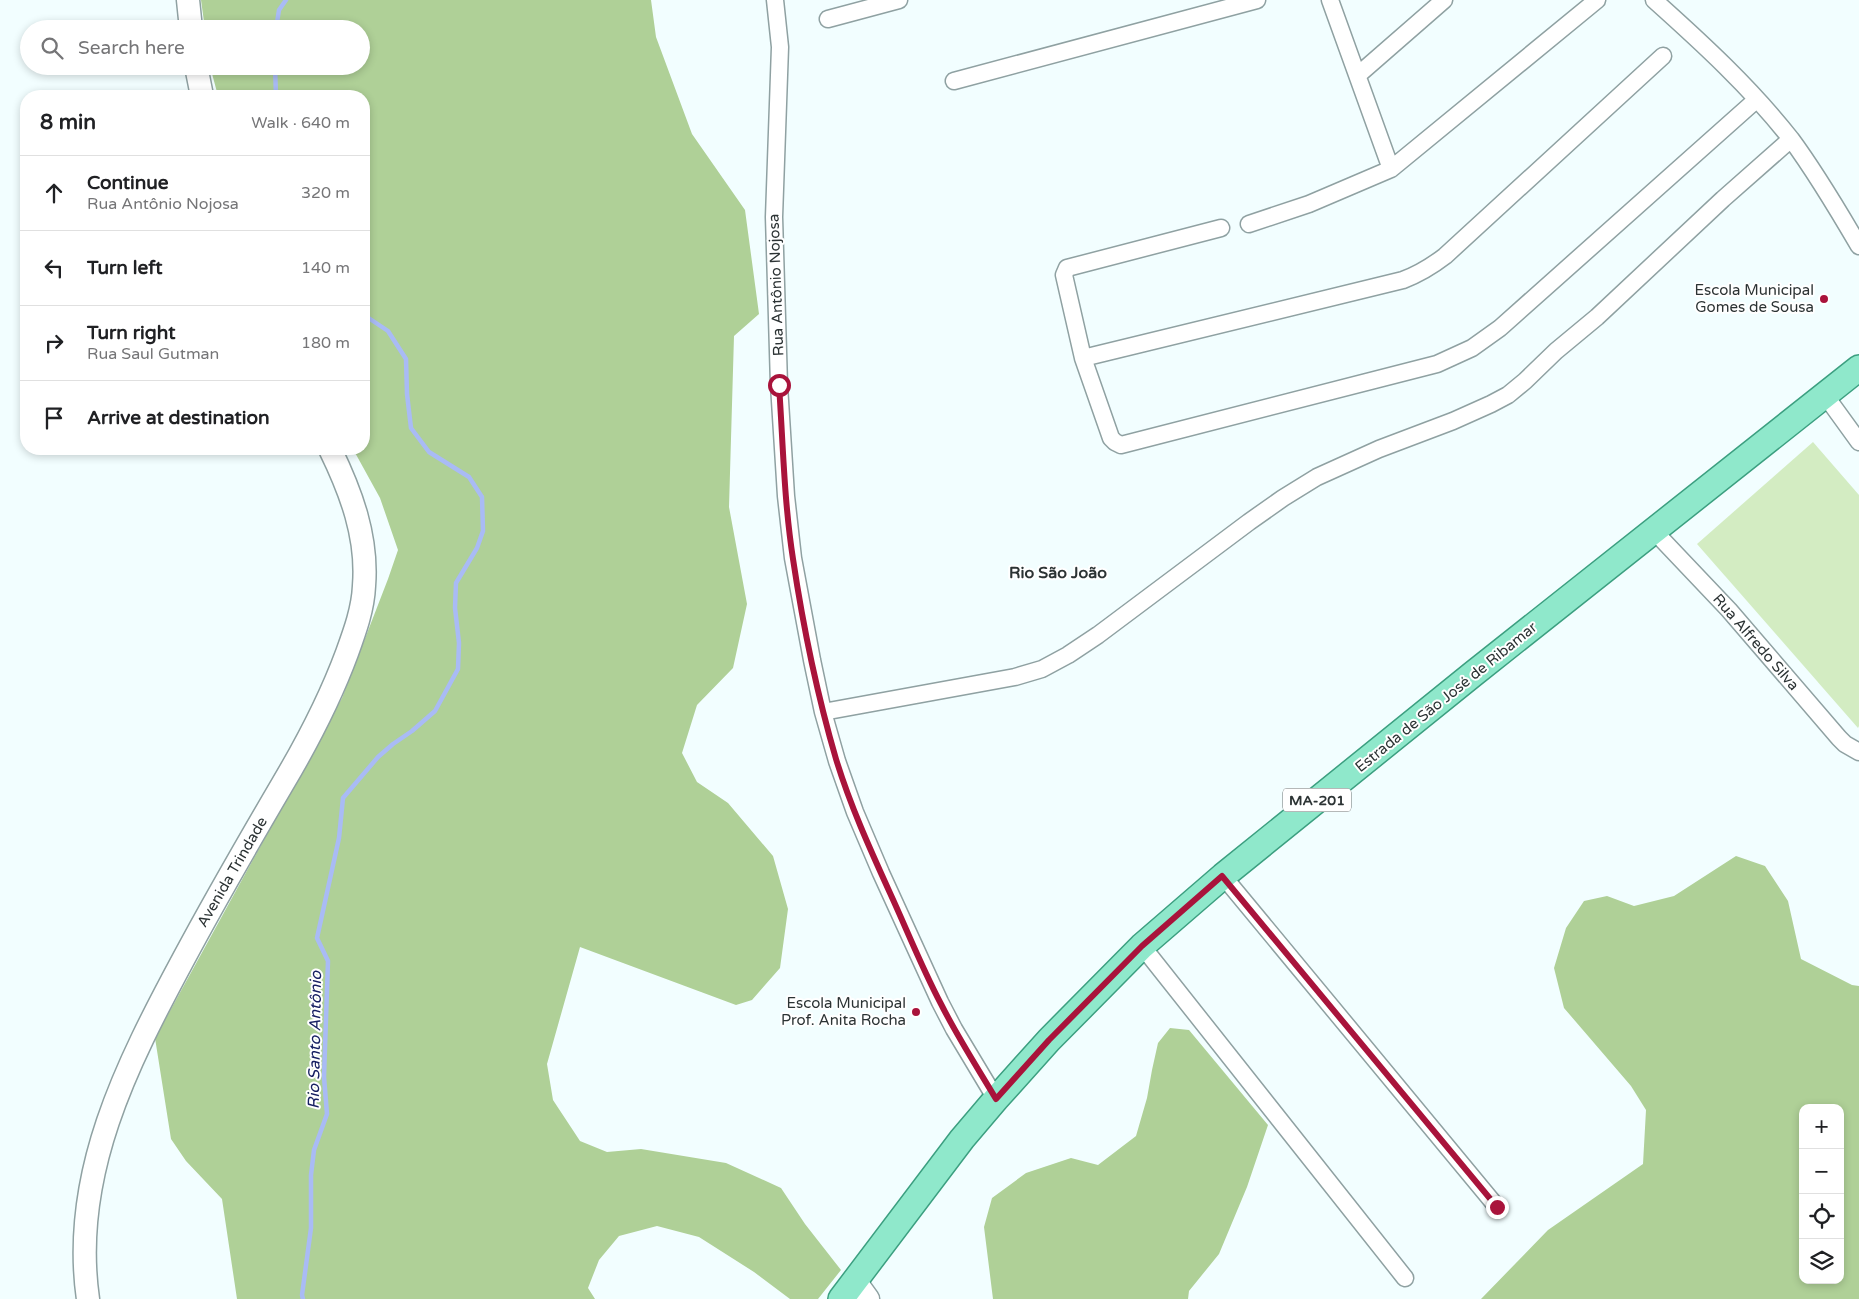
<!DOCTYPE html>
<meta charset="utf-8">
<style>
:root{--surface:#fff;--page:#f6f6f6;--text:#202124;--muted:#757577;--line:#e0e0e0}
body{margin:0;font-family:"Varela Round",sans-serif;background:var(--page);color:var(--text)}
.controls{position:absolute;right:15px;bottom:15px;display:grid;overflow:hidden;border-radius:10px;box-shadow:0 2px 8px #0003}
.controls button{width:45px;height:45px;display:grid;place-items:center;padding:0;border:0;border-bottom:1px solid var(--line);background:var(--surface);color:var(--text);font:25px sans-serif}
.stop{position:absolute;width:15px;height:15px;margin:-11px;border:4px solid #a9133b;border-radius:50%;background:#fff}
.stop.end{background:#a9133b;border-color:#fff;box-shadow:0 1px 5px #0008}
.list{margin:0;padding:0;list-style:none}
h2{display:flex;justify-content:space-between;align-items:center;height:65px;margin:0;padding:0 20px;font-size:21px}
h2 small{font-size:16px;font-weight:400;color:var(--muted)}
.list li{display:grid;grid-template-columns:32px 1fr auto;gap:15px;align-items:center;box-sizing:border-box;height:75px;padding:0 20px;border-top:1px solid var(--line)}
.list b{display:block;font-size:19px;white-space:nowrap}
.list p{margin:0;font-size:16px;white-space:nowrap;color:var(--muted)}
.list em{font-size:16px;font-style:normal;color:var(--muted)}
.icon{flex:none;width:28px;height:28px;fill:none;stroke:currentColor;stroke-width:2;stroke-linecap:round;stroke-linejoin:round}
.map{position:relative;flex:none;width:1859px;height:1299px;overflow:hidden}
.search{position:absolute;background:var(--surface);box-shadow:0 2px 8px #0003;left:20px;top:20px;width:350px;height:55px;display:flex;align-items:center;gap:12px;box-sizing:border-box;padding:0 18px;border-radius:28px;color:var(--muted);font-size:19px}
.panel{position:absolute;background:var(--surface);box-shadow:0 2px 8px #0003;left:20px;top:90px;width:350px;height:365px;border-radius:20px}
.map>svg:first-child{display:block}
.green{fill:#d3ecc2}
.forest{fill:#afd097;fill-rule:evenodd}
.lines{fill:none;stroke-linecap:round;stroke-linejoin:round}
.stream{stroke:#a9bbf5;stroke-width:4.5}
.street-casing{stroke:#8fa1a2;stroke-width:19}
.secondary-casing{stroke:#8fa1a2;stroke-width:25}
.primary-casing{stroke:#3c9f80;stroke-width:28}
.street{stroke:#fff;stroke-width:16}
.secondary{stroke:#fff;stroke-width:22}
.primary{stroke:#8fe8cb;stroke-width:25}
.route{stroke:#a9133b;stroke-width:6}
.poi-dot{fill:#a9133b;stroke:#fff;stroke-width:2}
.labels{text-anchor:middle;stroke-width:4;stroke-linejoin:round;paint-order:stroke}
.shield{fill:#fff;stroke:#6b7071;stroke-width:1}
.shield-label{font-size:14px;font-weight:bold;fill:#2c3334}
.street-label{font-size:15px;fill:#2c3334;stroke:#fff}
.poi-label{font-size:15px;fill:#2c3334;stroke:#fff;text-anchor:end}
.neighbourhood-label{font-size:16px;font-weight:bold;fill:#2c3334;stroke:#fff}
.water-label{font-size:16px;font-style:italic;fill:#172062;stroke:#fff}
</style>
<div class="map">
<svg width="1859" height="1299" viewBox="0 0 1859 1299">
<rect width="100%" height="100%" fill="#f2feff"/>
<path class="green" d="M1813,442L1859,495V726L1858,728L1697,544Z"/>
<path class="forest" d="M201,0H651L656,37L692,134L745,210L759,314L734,336L729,507L747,604L733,668L697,705L682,753L697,782L728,803L773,856L788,909L780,968L752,1000L736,1005L580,947L547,1064L553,1100L580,1141L607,1152L641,1149L726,1163L781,1188L805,1224L841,1270L818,1299H790L754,1272L699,1237L657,1226L619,1236L599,1260L588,1288L595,1299H237L222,1199L186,1161L171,1139L155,1038L342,698L388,579L398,550L380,498L353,449H364V96H218L210,66H361V29H205Z
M1736,856L1765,866L1788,901L1801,959L1852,985L1859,986V1299H1481L1548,1230L1643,1164L1646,1110L1631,1086L1564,1008L1554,968L1566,928L1584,901L1607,896L1634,906L1674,896ZM1803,1108H1840V1280H1803Z
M1170,1028L1189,1030L1268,1125L1247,1187L1219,1254L1189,1291L1188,1299H993L984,1227L992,1198L1026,1173L1071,1158L1098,1165L1136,1136L1147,1098L1152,1070L1158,1043Z"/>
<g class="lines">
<path class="stream" d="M276,29L279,10L286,0
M275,66L276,96
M303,1299L302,1295L311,1228V1175L314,1150L327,1114L324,1077L328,961L317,938L339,838L343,798L378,757L393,744L412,731L435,711L458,669L459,643L455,608L456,583L477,548L483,531L482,497L469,477L429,452L411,428L407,394L406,359L388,331L370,319L364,317"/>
<defs>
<path id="street" d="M775,0L780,47L774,217L779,385L786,496L793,558L812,660L823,712L837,761L855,812L881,873L940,1002L954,1029L996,1099
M1330,0L1391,169
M1654,0C1702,43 1751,88 1791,139C1816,173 1838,210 1859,246
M828,19L899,0
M1663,56L1445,256C1432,266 1419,274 1403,280L1083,358L1111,438L1115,442L1121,445L1437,364L1472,348L1500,328L1756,100
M1358,75L1444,0
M954,81L1257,0
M1249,224L1309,204L1391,169L1597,0
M1083,358L1064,275L1067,268L1221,228
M1825,395L1859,442
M1654,531L1729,610L1839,738L1845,744L1859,752
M823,712L1015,677L1042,669L1068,655L1098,635L1249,522L1283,498L1317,477L1379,449L1453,421L1491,404L1508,395L1525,381L1556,351L1597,317L1723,199L1791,139
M1223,876L1497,1207
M1142,946L1405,1278"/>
<path id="secondary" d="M188,0L191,29
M196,66L202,96
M855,1281L868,1299
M88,1299C70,1175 127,1064 184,958C215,900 248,843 282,785C307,743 330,699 347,653C355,631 363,609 364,586C368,537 351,492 330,449"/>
<path id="primary" d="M841,1299L962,1139L996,1099L1049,1040L1142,946L1223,876L1473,674L1859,368"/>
</defs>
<use href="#street" class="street-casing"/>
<use href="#secondary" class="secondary-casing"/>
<use href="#primary" class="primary-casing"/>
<use href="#street" class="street"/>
<use href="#secondary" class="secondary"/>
<use href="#primary" class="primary"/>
</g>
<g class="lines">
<path class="route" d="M779,385C783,443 784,501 793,559C803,626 817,694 836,759C850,805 870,849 890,893C907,930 922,968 941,1004C957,1036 977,1067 996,1099L1049,1040L1142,946L1222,876L1497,1207"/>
</g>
<g class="poi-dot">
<circle cx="1824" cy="299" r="5"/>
<circle cx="916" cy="1012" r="5"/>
</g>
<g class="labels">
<rect class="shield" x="1283" y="788.5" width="68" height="23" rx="4"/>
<g class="shield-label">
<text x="1317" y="805">MA-201</text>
</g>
<g class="street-label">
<text transform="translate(776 285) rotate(-92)" y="5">Rua Antônio Nojosa</text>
<text transform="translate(1756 642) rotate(49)" y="5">Rua Alfredo Silva</text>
<text transform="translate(1446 697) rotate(-39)" y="5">Estrada de São José de Ribamar</text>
<text transform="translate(232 872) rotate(-60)" y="5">Avenida Trindade</text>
</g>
<g class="poi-label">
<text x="1814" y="295">Escola Municipal<tspan x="1814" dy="17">Gomes de Sousa</tspan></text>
<text x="906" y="1008">Escola Municipal<tspan x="906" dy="17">Prof. Anita Rocha</tspan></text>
</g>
<g class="neighbourhood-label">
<text x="1058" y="578">Rio São João</text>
</g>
<g class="water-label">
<text transform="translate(314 1040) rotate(-89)" y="6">Rio Santo Antônio</text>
</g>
</g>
</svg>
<div class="controls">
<button>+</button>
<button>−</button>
<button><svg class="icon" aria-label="locate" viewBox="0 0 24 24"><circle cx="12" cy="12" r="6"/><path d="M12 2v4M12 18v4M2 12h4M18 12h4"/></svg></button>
<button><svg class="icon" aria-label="layers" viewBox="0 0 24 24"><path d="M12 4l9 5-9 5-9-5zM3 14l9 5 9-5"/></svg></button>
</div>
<div class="stop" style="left:779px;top:385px"></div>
<div class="stop end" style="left:1497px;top:1207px"></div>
<div class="search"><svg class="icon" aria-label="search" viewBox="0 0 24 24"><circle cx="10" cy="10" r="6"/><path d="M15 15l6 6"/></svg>Search here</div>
<section class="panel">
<h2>8 min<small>Walk · 640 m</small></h2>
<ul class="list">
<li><svg class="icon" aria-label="ahead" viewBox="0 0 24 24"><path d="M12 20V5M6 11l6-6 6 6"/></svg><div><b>Continue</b><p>Rua Antônio Nojosa</p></div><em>320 m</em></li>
<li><svg class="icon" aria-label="left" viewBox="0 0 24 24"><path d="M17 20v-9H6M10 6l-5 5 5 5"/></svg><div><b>Turn left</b></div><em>140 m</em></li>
<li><svg class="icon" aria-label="right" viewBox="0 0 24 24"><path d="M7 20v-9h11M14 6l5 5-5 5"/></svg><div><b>Turn right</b><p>Rua Saul Gutman</p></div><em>180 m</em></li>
<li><svg class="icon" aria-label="arrive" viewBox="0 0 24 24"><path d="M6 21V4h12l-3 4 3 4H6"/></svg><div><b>Arrive at destination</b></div></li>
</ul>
</section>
</div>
